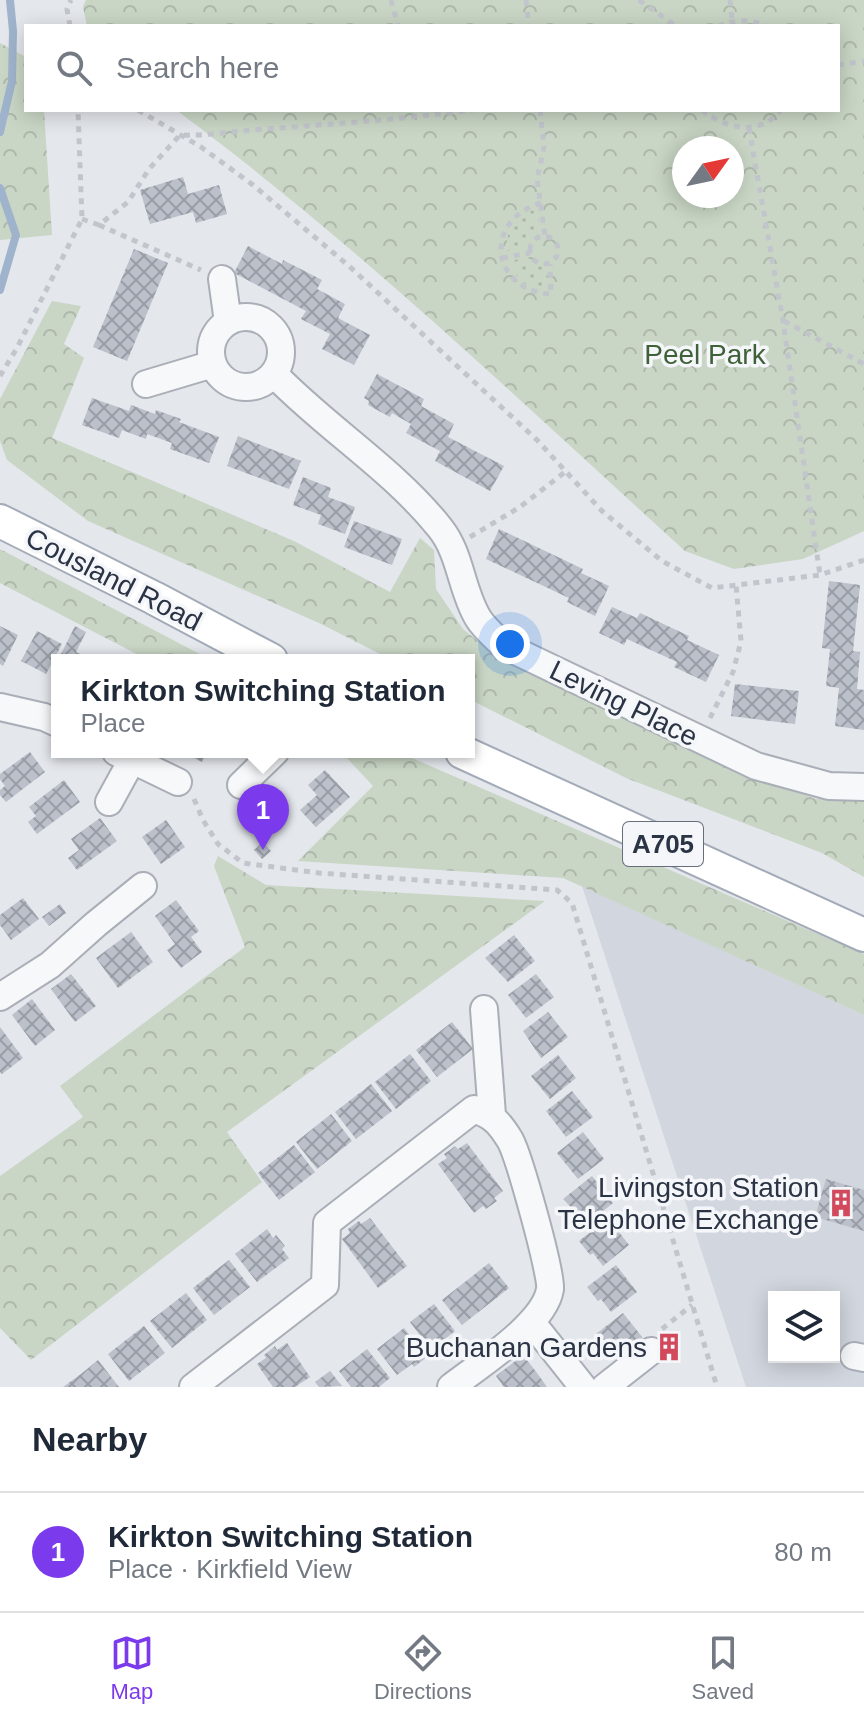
<!DOCTYPE html>
<meta charset="utf-8">
<style>
:root{--surface:#fff;--page:#f6f6f7;--text:#1f2937;--muted:#747a83;--line:#e0e1e3;--accent:#7c3aed}
body{margin:0;font-family:Arial,sans-serif;background:var(--page);color:var(--text)}
.controls{position:absolute;right:24px;bottom:24px;display:grid;overflow:hidden;border-radius:0px;box-shadow:0 4px 20px #0003}
.controls button{width:72px;height:72px;display:grid;place-items:center;padding:0;border:0;border-bottom:2px solid var(--line);background:var(--surface);color:var(--text);font:40px sans-serif}
.compass{position:absolute;left:672px;top:136px;width:72px;height:72px;border-radius:50%;background:var(--surface);box-shadow:0 4px 20px #0003;rotate:57deg}
.you{position:absolute;left:510px;top:644px;width:28px;height:28px;margin:-20px;border:6px solid #fff;border-radius:50%;background:#1a73e8;box-shadow:0 0 0 12px #1a73e833}
.badge{display:grid;place-items:center;width:52px;height:52px;border-radius:50%;background:var(--accent);color:#fff;font-size:26px;font-weight:700}
.pin{position:absolute;translate:-50% -66px;filter:drop-shadow(0 2px 4px #0008)}
.pin::after{content:'';position:absolute;top:42px;width:28px;height:24px;background:inherit;clip-path:polygon(0 0,100% 0,50% 100%)}
.popup{position:absolute;left:51px;top:654px;width:424px;height:104px;box-sizing:border-box;display:grid;place-content:center;border-radius:0px;background:var(--surface);filter:drop-shadow(0 2px 6px #0005);font-size:26px;white-space:nowrap;color:var(--muted)}
.popup b{font-size:30px;color:var(--text)}
.popup::after{content:'';position:absolute;left:50%;top:100%;margin-left:-16px;border:16px solid transparent;border-top-color:var(--surface)}
.list{margin:0;padding:0;list-style:none}
h2{display:flex;justify-content:space-between;align-items:center;height:104px;margin:0;padding:0 32px;font-size:34px}
h2 small{font-size:26px;font-weight:400;color:var(--muted)}
.list li{display:grid;grid-template-columns:52px 1fr auto;gap:24px;align-items:center;box-sizing:border-box;height:120px;padding:0 32px;border-top:2px solid var(--line)}
.list b{display:block;font-size:30px;white-space:nowrap}
.list p{margin:0;font-size:26px;white-space:nowrap;color:var(--muted)}
.list em{font-size:26px;font-style:normal;color:var(--muted)}
.icon{flex:none;width:44px;height:44px;fill:none;stroke:currentColor;stroke-width:2;stroke-linecap:round;stroke-linejoin:round}
.map{position:relative;flex:none;width:864px;height:1387px;overflow:hidden}
.search{position:absolute;background:var(--surface);box-shadow:0 4px 20px #0003;left:24px;right:24px;top:24px;height:88px;display:flex;align-items:center;gap:20px;box-sizing:border-box;padding:0 28px;border-radius:0px;color:var(--muted);font-size:30px}
.sheet{height:224px;background:var(--surface)}
nav{display:flex;justify-content:space-around;align-items:center;box-sizing:border-box;height:112px;border-top:2px solid var(--line);background:var(--surface);font-size:22px;color:var(--muted)}
nav a{display:grid;justify-items:center;gap:4px}
nav .on{color:var(--accent)}
.map>svg:first-child{display:block}
.built{fill:#d2d6de;fill-rule:evenodd}
.forest{fill:url(#forest-crowns);fill-rule:evenodd}
.garden{fill:url(#garden-dots)}
.lines{fill:none;stroke-linecap:round;stroke-linejoin:round}
.stream{stroke:#9fb4cc;stroke-width:8}
.building{fill:url(#building-cross-hatch)}
.minor-casing{stroke:#a9aeb7;stroke-width:30}
.major-casing{stroke:#a3abb8;stroke-width:36}
.path{stroke:#c2c5cb;stroke-width:5;stroke-dasharray:6 6;stroke-linecap:butt}
.minor{stroke:#f7f8fa;stroke-width:26}
.major{stroke:#fff;stroke-width:32}
.labels{text-anchor:middle;stroke-width:7;stroke-linejoin:round;paint-order:stroke}
.shield{fill:#f4f6f9;stroke:#676e7b;stroke-width:2}
.shield-label{font-size:26px;font-weight:bold;fill:#2b3445}
.park-label{font-size:28px;fill:#3f6138;stroke:#f4f6f9}
.street-label{font-size:28px;fill:#2b3445;stroke:#f4f6f9}
.poi-label{font-size:28px;fill:#2b3445;stroke:#f4f6f9;text-anchor:end}
</style>
<div class="map">
<svg width="864" height="1387" viewBox="0 0 864 1387">
<defs>
<pattern id="forest-crowns" width="20" height="18" patternUnits="userSpaceOnUse" patternTransform="scale(2)"><rect width="20" height="18" fill="#c9d6c5"/><path d="M2 6a3 3 0 1 1 6 0M12 15a3 3 0 1 1 6 0" fill="none" stroke="#adb8ab"/></pattern>
<pattern id="garden-dots" width="8" height="8" patternUnits="userSpaceOnUse" patternTransform="scale(2)"><rect width="8" height="8" fill="#c9d6c5"/><path d="M2 2h.1M6 6h.1" fill="none" stroke="#adb8ab" stroke-width="1.8" stroke-linecap="round"/></pattern>
<pattern id="building-cross-hatch" width="8" height="8" patternUnits="userSpaceOnUse" patternTransform="scale(2)"><rect width="8" height="8" fill="#bbc0ca"/><path d="M0 0l8 8M0 8l8-8" fill="none" stroke="#989da6"/></pattern>
</defs>
<rect width="100%" height="100%" fill="#e4e7ec"/>
<path class="built" d="M582,886L864,1015V1387H746ZM774,1297H834V1357H774Z"/>
<path class="forest" d="M86,0H864V531L803,559L734,569L685,551C520,401 357,244 176,110H838V26H87L83,7ZM684,148H732V196H684Z
M0,43L26,57V110H44L52,235L0,240Z
M52,301L81,306L64,344L84,358L52,438L294,541L390,592L420,538L434,550L436,589L463,629L494,654L751,776L816,799L864,798V877L822,853L626,778L469,699V660H392L319,623L88,521L7,460L0,441V399Z
M0,549L211,660H148L0,583Z
M350,752H398L864,954V1015L563,878L298,861L373,786L344,755Z
M218,856L266,885L545,901L227,1132L262,1182L31,1360L0,1328V1176L83,1117L60,1086L245,947L214,866Z"/>
<path class="garden" d="M537,209L541,233L532,236L525,249L507,251C504,231 518,214 537,209Z
M528,257L532,264L546,268L549,290C529,292 516,279 510,261Z"/>
<g class="lines">
<path class="stream" d="M0,132L12,81L13,31L10,0
M0,188L16,235L0,290"/>
</g>
<path class="building" d="M183,177L188,194L219,185L227,214L196,223L193,212L150,224L140,190Z
M248,246L282,264L283,260L322,280L317,289L345,304L338,318L370,335L354,365L322,349L330,334L301,319L306,311L234,273Z
M134,249L168,263L127,361L93,347Z
M377,374L424,399L421,406L454,424L448,437L504,466L490,491L435,461L440,451L406,433L411,424L392,413L390,417L368,405L369,401L364,398Z
M92,398L129,411L131,405L155,414L156,410L181,419L179,422L219,437L209,463L170,449L172,443L147,434L146,439L122,430L119,438L82,425Z
M238,436L301,461L289,489L227,466Z
M303,477L331,488L328,497L355,507L345,534L318,524L321,515L293,505Z
M354,521L402,539L392,565L344,547Z
M499,529L583,569L581,573L609,586L595,616L567,602L569,598L486,559Z
M829,581L860,585L853,651L860,652L857,689L864,690V730L835,726L839,688L826,686L830,649L822,648Z
M612,607L637,618L640,613L689,636L687,640L719,655L706,682L674,667L677,662L627,639L624,645L599,633Z
M0,626L18,635L3,666L0,664Z
M75,626L86,632L76,652L92,660L59,658Z
M37,631L62,644L46,674L21,661Z
M735,684L799,691L795,724L731,716Z
M30,752L45,772L6,802L0,795V790L5,786L0,779V774Z
M182,752H207L202,762Z
M325,770L350,797L316,827L300,810L317,795L308,785Z
M64,780L80,802L37,834L28,822L36,816L29,807Z
M100,818L117,841L77,870L68,858L79,850L71,839Z
M166,820L185,847L161,864L142,837Z
M263,842L271,851L262,859L254,850Z
M23,898L39,919L11,940L0,925V915Z
M176,900L199,931L191,937L202,952L181,968L167,950L175,944L155,916Z
M60,904L66,913L49,926L42,917Z
M131,932L153,962L118,988L96,958Z
M514,935L535,961L508,982L485,958Z
M71,974L96,1006L75,1022L51,989Z
M536,974L554,997L526,1018L508,995Z
M32,999L55,1030L35,1046L12,1015Z
M548,1012L568,1037L541,1058L523,1031Z
M452,1022L473,1049L437,1077L416,1050Z
M0,1027L23,1058L2,1074L0,1072Z
M410,1054L431,1081L396,1109L375,1082Z
M558,1055L576,1078L550,1099L531,1076Z
M371,1084L392,1111L356,1139L335,1112Z
M572,1091L593,1117L566,1137L546,1111Z
M331,1114L352,1141L317,1169L296,1142Z
M583,1132L604,1159L578,1179L557,1153Z
M467,1143L503,1191L494,1198L497,1201L486,1209L483,1206L474,1213L438,1164L447,1158L444,1154L450,1150L455,1146L458,1149Z
M294,1145L315,1172L279,1200L258,1173Z
M592,1176L613,1203L587,1224L563,1199Z
M826,1179L864,1190V1231L815,1217Z
M370,1218L407,1266L378,1288L342,1239L350,1233L348,1229L359,1221L361,1224Z
M608,1218L629,1245L603,1266L593,1253L590,1255L579,1241Z
M267,1229L273,1238L276,1235L281,1241L285,1246L282,1249L289,1258L257,1282L235,1254Z
M229,1260L250,1287L214,1315L193,1288Z
M489,1263L509,1288L462,1325L442,1300Z
M616,1265L637,1292L611,1312L601,1299L598,1301L587,1287Z
M186,1293L207,1320L172,1348L150,1321Z
M434,1304L455,1331L431,1350L410,1322Z
M623,1313L643,1338L616,1359L596,1334Z
M144,1326L165,1353L129,1381L108,1354Z
M404,1328L427,1357L414,1367L412,1364L397,1375L377,1349Z
M287,1343L310,1377L295,1387H273L257,1364L266,1358L264,1355L269,1351L275,1346L277,1350Z
M367,1349L390,1378L379,1387H351L339,1371Z
M523,1355L537,1373L547,1387H504L496,1376Z
M98,1360L119,1387H63L81,1374Z
M330,1371L342,1386L319,1387L315,1382Z"/>
<g class="lines">
<defs>
<path id="minor" d="M222,279L228,322
M211 352a35 35 0 1 1 70 0a35 35 0 1 1-70 0Z
M274,374C326,428 393,469 440,528C461,554 461,590 478,618C484,628 495,637 503,645L756,766L829,786L864,787
M146,384L213,364
M0,707L44,717L57,723
M116,752L178,782
M241,785L275,752
M109,802L132,760
M0,997L50,965L96,924L143,886
M484,1009L492,1115
M533,1324L583,1387
M854,1356L864,1358
M193,1387L325,1285L327,1223L474,1109C493,1116 499,1122 510,1140C519,1156 552,1274 550,1289C545,1324 478,1366 451,1387
M605,1387L651,1351"/>
<path id="major" d="M0,521L154,598L271,660
M462,752L864,935"/>
</defs>
<use href="#minor" class="minor-casing"/>
<use href="#major" class="major-casing"/>
<path class="path" d="M391,0L398,26
M526,0L529,26
M639,0L676,26
M730,0L732,20
M70,26L67,9L71,0
M718,26C734,20 750,18 766,26
M838,65L864,61
M138,110L201,147L253,185L349,266L537,440L602,511L662,561L712,588L820,575L864,560
M540,110L544,147L537,179L545,236
M702,110C725,129 760,137 781,110
M749,128L783,321L820,575
M541,203C482,220 491,291 551,294L550,264
M82,219L99,225L128,202L149,169L180,135C209,136 236,131 265,129C335,124 403,119 473,110
M99,225L201,270
M530 250a14 14 0 1 1 28 0a14 14 0 1 1-28 0Z
M502,258L530,253
M784,321L864,364
M0,376L17,348L82,219L78,110
M470,537L520,507L565,472
M710,718L733,672L741,641L736,585
M194,799L203,820L218,844L243,863L319,873L557,890L572,903L717,1387
M662,1329L692,1305"/>
<use href="#minor" class="minor"/>
<use href="#major" class="major"/>
</g>
<defs>
<symbol id="building-bare" viewBox="-9 -9 18 18"><path d="M-4-6H4V6H1V3H-1V6H-4ZM-2.5-4.3h1.7v1.8h-1.7ZM.8-4.3h1.7v1.8H.8ZM-2.5-1h1.7V.8h-1.7ZM.8-1h1.7V.8H.8Z" fill="#d1495b" stroke="#f4f6f9" stroke-width="2.5" paint-order="stroke"/></symbol>
</defs>
<g fill-rule="evenodd">
<use href="#building-bare" x="821" y="1183" width="40" height="40"/>
<use href="#building-bare" x="649" y="1327" width="40" height="40"/>
</g>
<g class="labels">
<rect class="shield" x="623" y="822" width="80" height="44" rx="6"/>
<g class="shield-label">
<text x="663" y="853">A705</text>
</g>
<g class="park-label">
<text x="705" y="364">Peel Park</text>
</g>
<g class="street-label">
<text transform="translate(114 579) rotate(27)" y="10">Cousland Road</text>
<text transform="translate(624 703) rotate(26)" y="10">Leving Place</text>
</g>
<g class="poi-label">
<text x="819" y="1197">Livingston Station<tspan x="819" dy="32">Telephone Exchange</tspan></text>
<text x="647" y="1357">Buchanan Gardens</text>
</g>
</g>
</svg>
<div class="controls">
<button><svg class="icon" aria-label="layers" viewBox="0 0 24 24"><path d="M12 4l9 5-9 5-9-5zM3 14l9 5 9-5"/></svg></button>
</div>
<svg class="compass" viewBox="-18 -18 36 36"><path d="M0-13l5 13h-10z" fill="#e53935"/><path d="M0 13l5-13h-10z" fill="#747a83"/></svg>
<div class="you"></div>
<div class="pin badge" style="left:263px;top:850px">1</div>
<div class="popup"><b>Kirkton Switching Station</b>Place</div>
<div class="search"><svg class="icon" aria-label="search" viewBox="0 0 24 24"><circle cx="10" cy="10" r="6"/><path d="M15 15l6 6"/></svg>Search here</div>
</div>
<section class="sheet">
<h2>Nearby<small></small></h2>
<ul class="list">
<li><span class="badge">1</span><div><b>Kirkton Switching Station</b><p>Place · Kirkfield View</p></div><em>80 m</em></li>
</ul>
</section>
<nav>
<a class="on"><svg class="icon" aria-label="map" viewBox="0 0 24 24"><path d="M3 6l6-2 6 2 6-2v14l-6 2-6-2-6 2zM9 4v14M15 6v14"/></svg>Map</a>
<a><svg class="icon" aria-label="directions" viewBox="0 0 24 24"><path d="M12 3l9 9-9 9-9-9zM9 14v-3h6M13 9l2 2-2 2"/></svg>Directions</a>
<a><svg class="icon" aria-label="saved" viewBox="0 0 24 24"><path d="M7 4h10v16l-5-4-5 4z"/></svg>Saved</a>
</nav>
